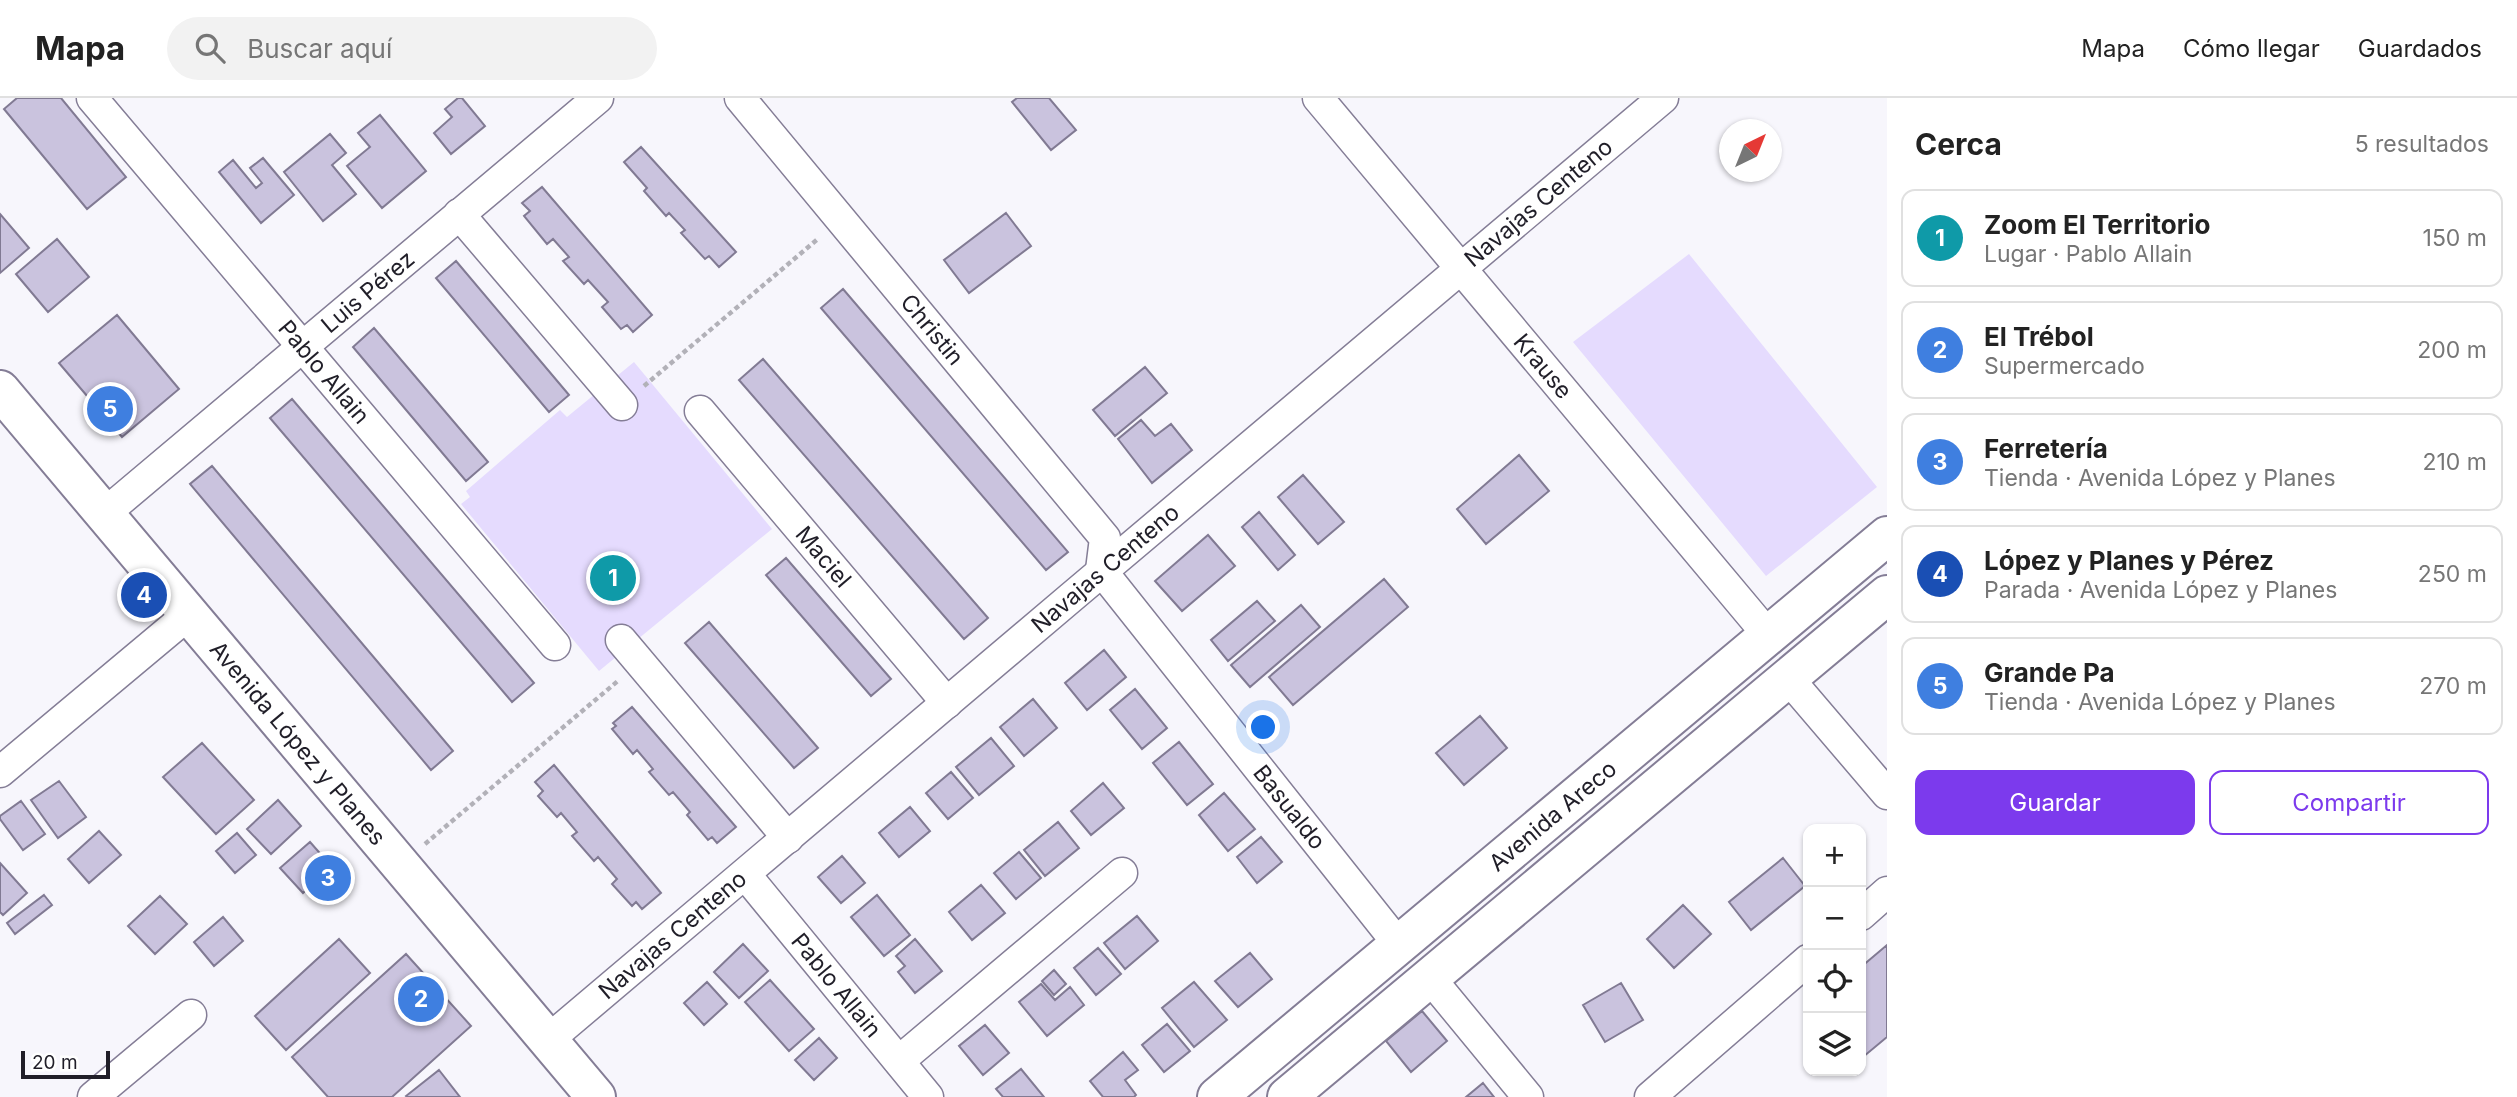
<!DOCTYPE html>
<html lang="es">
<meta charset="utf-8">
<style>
:root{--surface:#fff;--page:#f2f2f2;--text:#222;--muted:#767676;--line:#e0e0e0;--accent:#7c3aed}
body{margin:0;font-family:Inter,sans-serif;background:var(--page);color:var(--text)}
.controls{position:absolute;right:21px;bottom:21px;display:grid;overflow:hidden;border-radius:14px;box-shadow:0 2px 5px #0004}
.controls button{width:63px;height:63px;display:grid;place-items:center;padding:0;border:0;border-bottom:2px solid var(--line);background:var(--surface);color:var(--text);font:35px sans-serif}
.compass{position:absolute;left:1719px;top:21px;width:63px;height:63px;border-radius:50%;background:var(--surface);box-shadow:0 2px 5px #0004;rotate:43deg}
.scale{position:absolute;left:21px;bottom:18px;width:89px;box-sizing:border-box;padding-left:7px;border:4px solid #201e28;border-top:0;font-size:19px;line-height:24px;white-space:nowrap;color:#201e28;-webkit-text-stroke:5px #fff;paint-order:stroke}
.you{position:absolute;left:1264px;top:630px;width:24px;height:24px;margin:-18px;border:5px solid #fff;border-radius:50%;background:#1a73e8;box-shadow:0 0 0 10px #1a73e833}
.badge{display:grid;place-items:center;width:46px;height:46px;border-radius:50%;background:var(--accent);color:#fff;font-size:23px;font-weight:700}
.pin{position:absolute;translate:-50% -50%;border:4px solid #fff;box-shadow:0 2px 7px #0006}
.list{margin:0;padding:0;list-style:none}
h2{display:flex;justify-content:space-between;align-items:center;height:91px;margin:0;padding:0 28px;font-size:30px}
h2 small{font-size:23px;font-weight:400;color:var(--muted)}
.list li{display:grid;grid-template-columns:46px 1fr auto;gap:21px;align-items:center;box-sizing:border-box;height:98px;margin:0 14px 14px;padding:0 14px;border:2px solid var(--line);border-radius:14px}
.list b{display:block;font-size:26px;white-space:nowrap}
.list p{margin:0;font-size:23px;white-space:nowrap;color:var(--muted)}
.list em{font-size:23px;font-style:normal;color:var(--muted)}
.actions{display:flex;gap:14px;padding:21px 28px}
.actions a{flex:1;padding:16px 0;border:2px solid var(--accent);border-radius:14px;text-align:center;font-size:24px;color:var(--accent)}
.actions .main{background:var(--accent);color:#fff}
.icon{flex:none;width:38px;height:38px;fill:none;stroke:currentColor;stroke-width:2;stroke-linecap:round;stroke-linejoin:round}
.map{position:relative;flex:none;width:1887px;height:999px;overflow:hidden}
header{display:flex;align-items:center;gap:42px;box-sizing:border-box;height:98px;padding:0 35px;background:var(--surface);border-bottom:2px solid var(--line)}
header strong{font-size:33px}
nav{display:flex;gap:38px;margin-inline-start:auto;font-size:24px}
.search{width:490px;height:63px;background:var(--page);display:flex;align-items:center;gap:18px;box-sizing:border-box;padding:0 24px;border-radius:38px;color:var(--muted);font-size:26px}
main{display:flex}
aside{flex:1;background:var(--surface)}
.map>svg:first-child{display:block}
.green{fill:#e5dbfe}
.building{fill:#cac3de;stroke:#817a93;stroke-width:2}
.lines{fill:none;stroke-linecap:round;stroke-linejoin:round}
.minor-casing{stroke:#847d96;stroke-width:33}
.secondary-casing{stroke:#847d96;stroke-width:42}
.primary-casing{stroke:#847d96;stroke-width:42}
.path{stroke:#b2b1b8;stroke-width:4.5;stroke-dasharray:5 3.5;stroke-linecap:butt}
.minor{stroke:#fff;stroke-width:30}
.secondary{stroke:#fff;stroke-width:38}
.primary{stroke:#fff;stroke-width:38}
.labels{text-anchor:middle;stroke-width:6;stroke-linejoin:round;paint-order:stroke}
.street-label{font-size:23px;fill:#201e28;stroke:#fff}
</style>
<header>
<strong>Mapa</strong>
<div class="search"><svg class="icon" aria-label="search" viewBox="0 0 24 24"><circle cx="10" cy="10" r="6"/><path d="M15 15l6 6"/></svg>Buscar aquí</div>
<nav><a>Mapa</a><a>Cómo llegar</a><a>Guardados</a></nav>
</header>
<main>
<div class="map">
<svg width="1887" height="999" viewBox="0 0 1887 999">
<rect width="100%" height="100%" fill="#f7f6fc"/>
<path class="green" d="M1689,156L1877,389L1766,478L1573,244Z
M634,264L772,431L599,573L461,406L470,399L466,393L560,312L567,319Z"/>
<path class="building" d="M17,0H61L126,79L87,111L4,11Z
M458,0H462L485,28L451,56L434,35L452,19L445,11Z
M1017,0H1049L1076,32L1051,52L1012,4Z
M380,17L426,73L382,110L347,68L370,49L358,35Z
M330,36L346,55L332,67L356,96L323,123L284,74Z
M641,49L736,154L719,169L709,158L705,161L681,135L685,132L669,115L666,118L644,93L647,90L624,64Z
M263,60L294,97L261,125L219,74L233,62L256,90L262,85L250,70Z
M542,89L652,217L633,234L627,227L621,231L602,209L608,204L588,182L584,186L563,163L569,159L553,141L547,146L524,118L530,113L522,105Z
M1006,115L1031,148L969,195L944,162Z
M0,116L29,150L0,175Z
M57,141L89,179L48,214L16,176Z
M456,163L569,297L549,314L436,180Z
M843,191L1068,454L1046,472L821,210Z
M117,217L179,291L122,339L59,265Z
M374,230L488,364L466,383L353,249Z
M763,261L988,520L964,541L739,282Z
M1145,269L1167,295L1115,338L1093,312Z
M292,301L534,585L512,604L270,320Z
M1141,322L1155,338L1171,326L1192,352L1152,385L1118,341Z
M1519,357L1549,393L1486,446L1457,411Z
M212,368L453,653L431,672L190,386Z
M1303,377L1344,424L1318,446L1278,399Z
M1259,414L1295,457L1278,472L1242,429Z
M1208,437L1235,468L1182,513L1155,483Z
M617,459L635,479L609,501L592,480Z
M786,460L891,581L871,598L766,477Z
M1384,481L1408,509L1293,607L1269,579Z
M1257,503L1275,523L1228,563L1211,542Z
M1301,507L1320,529L1250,589L1231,567Z
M709,524L818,650L794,670L685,545Z
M1104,552L1126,579L1087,612L1065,585Z
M1135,591L1167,630L1142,651L1110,612Z
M1033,601L1057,630L1024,658L1000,629Z
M632,609L736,729L717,745L712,739L708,742L687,717L690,714L673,694L669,697L649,674L653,671L637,652L633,656L612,631L616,628L613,625Z
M1480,618L1507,650L1464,687L1436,655Z
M991,640L1014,668L979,697L956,669Z
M1179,644L1213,686L1187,707L1153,665Z
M202,645L254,702L216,736L163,679Z
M554,667L661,795L642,811L636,804L632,808L612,786L617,781L598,759L594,763L572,738L577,734L561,715L557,719L538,698L543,693L535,684Z
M951,674L973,700L948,721L926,695Z
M59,683L86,719L58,740L31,702Z
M1103,685L1124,710L1091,737L1071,713Z
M1224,695L1255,731L1228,753L1199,717Z
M278,702L301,728L271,756L247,731Z
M21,703L45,736L23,752L0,721V718Z
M910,709L930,733L899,759L879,735Z
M1058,724L1079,750L1045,778L1024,752Z
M99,733L121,757L89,785L68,761Z
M237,735L256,757L235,775L216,753Z
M1261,739L1282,764L1257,785L1237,759Z
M310,744L332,769L303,795L280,770Z
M1019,754L1041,780L1016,801L994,775Z
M842,758L865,785L841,805L818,779Z
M1783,760L1805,788L1751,832L1729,804Z
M0,765L27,795L3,817L0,814Z
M981,787L1005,815L972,842L949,814Z
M44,797L52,807L15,836L7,825Z
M877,797L910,837L884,858L851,819Z
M160,798L187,826L155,856L128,828Z
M1683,807L1711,836L1674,870L1647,841Z
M1137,818L1158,843L1125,871L1104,845Z
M223,819L243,843L214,868L194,844Z
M339,841L370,875L286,952L255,918Z
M915,841L942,873L915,895L898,874L905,868L896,858Z
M743,846L768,873L739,900L714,874Z
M1887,847V939L1863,959L1861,955V869Z
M1098,850L1121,876L1096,897L1074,870Z
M1250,855L1272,881L1238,909L1215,883Z
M406,856L471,928L392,999H328L292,959Z
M1054,872L1066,886L1054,897L1042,883Z
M770,882L814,931L789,953L745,904Z
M707,884L727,906L704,927L684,905Z
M1194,884L1227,922L1194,949L1162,910Z
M1621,885L1643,922L1605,944L1583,907Z
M1041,886L1055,902L1070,889L1084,907L1047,938L1019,904Z
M1422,913L1447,943L1411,974L1386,943Z
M1167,926L1190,953L1164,974L1142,947Z
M985,927L1009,955L983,977L959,948Z
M819,940L837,960L814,982L795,962Z
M1123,954L1138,972L1125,982L1136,997L1134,999H1103L1090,983Z
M1021,971L1044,999H1003L996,991Z
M439,972L460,999H407L406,998Z
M1483,985L1494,999H1466Z"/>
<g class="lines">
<defs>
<g id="minor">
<path id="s1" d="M92,0L555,547"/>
<path id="s2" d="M740,0L1105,440L1101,472"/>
<path id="s3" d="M1318,0L1768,537"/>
<path d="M459,116L622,307"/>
<path id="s4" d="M700,313L947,605"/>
<path id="s5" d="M104,416L598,0"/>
<path id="s6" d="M1101,472L1399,847"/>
<path d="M621,542L788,740"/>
<path d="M1788,580L1887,696"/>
<path d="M0,674L189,516"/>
<path id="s7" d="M745,776L928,999"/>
<path d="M1861,817L1887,794"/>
<path d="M1430,880L1528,999"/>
<path id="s8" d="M548,942C920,628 1290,313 1663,0"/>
<path d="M899,963L1122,775"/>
<path d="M93,999L191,917"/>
<path d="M1650,999L1808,862"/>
</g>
<g id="secondary">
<path id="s9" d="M1217,999L1887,438"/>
<path d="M1287,999L1887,497"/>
</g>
<g id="primary">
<path id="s10" d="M0,292L596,999"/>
</g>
</defs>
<use href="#minor" class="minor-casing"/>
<use href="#secondary" class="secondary-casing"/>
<use href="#primary" class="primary-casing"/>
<path class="path" d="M644,288L819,140
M425,746L619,582"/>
<use href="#minor" class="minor"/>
<use href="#secondary" class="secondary"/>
<use href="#primary" class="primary"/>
</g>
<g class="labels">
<g class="street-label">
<text dy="8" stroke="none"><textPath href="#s8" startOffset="1297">Navajas Centeno</textPath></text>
<text dy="8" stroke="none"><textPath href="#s5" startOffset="345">Luis Pérez</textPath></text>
<text dy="8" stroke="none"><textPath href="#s2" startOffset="301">Christin</textPath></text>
<text dy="8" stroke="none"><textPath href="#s3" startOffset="350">Krause</textPath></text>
<text dy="8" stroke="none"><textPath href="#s1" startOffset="359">Pablo Allain</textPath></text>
<text dy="8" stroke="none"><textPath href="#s4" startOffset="191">Maciel</textPath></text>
<text dy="8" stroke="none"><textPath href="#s8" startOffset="730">Navajas Centeno</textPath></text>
<text dy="8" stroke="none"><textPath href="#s10" startOffset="462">Avenida López y Planes</textPath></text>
<text dy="8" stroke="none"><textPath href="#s6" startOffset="303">Basualdo</textPath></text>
<text dy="8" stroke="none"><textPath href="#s9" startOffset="438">Avenida Areco</textPath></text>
<text dy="8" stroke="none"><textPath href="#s8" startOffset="163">Navajas Centeno</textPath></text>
<text dy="8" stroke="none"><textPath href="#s7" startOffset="144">Pablo Allain</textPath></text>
</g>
</g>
</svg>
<div class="controls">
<button>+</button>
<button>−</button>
<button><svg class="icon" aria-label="locate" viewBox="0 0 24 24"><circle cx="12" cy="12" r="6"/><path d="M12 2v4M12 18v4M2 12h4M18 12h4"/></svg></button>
<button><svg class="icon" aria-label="layers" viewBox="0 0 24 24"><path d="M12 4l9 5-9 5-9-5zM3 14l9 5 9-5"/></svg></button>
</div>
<svg class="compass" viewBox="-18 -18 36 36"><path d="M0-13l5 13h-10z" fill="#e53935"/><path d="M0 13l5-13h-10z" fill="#767676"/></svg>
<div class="scale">20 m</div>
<div class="you"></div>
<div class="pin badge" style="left:613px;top:480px;background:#0f9aa8">1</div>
<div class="pin badge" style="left:421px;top:901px;background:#3f7fe0">2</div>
<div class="pin badge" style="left:328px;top:780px;background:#3f7fe0">3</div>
<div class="pin badge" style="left:144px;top:497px;background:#1a4fb4">4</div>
<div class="pin badge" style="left:110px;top:311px;background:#3f7fe0">5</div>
</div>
<aside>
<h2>Cerca<small>5 resultados</small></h2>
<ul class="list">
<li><span class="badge" style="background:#0f9aa8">1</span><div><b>Zoom El Territorio</b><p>Lugar · Pablo Allain</p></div><em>150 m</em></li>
<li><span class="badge" style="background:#3f7fe0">2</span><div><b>El Trébol</b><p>Supermercado</p></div><em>200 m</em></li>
<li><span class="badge" style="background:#3f7fe0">3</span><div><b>Ferretería</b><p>Tienda · Avenida López y Planes</p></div><em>210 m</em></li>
<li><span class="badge" style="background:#1a4fb4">4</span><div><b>López y Planes y Pérez</b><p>Parada · Avenida López y Planes</p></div><em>250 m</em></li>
<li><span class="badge" style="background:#3f7fe0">5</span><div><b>Grande Pa</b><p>Tienda · Avenida López y Planes</p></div><em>270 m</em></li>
</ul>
<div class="actions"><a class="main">Guardar</a><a>Compartir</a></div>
</aside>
</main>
